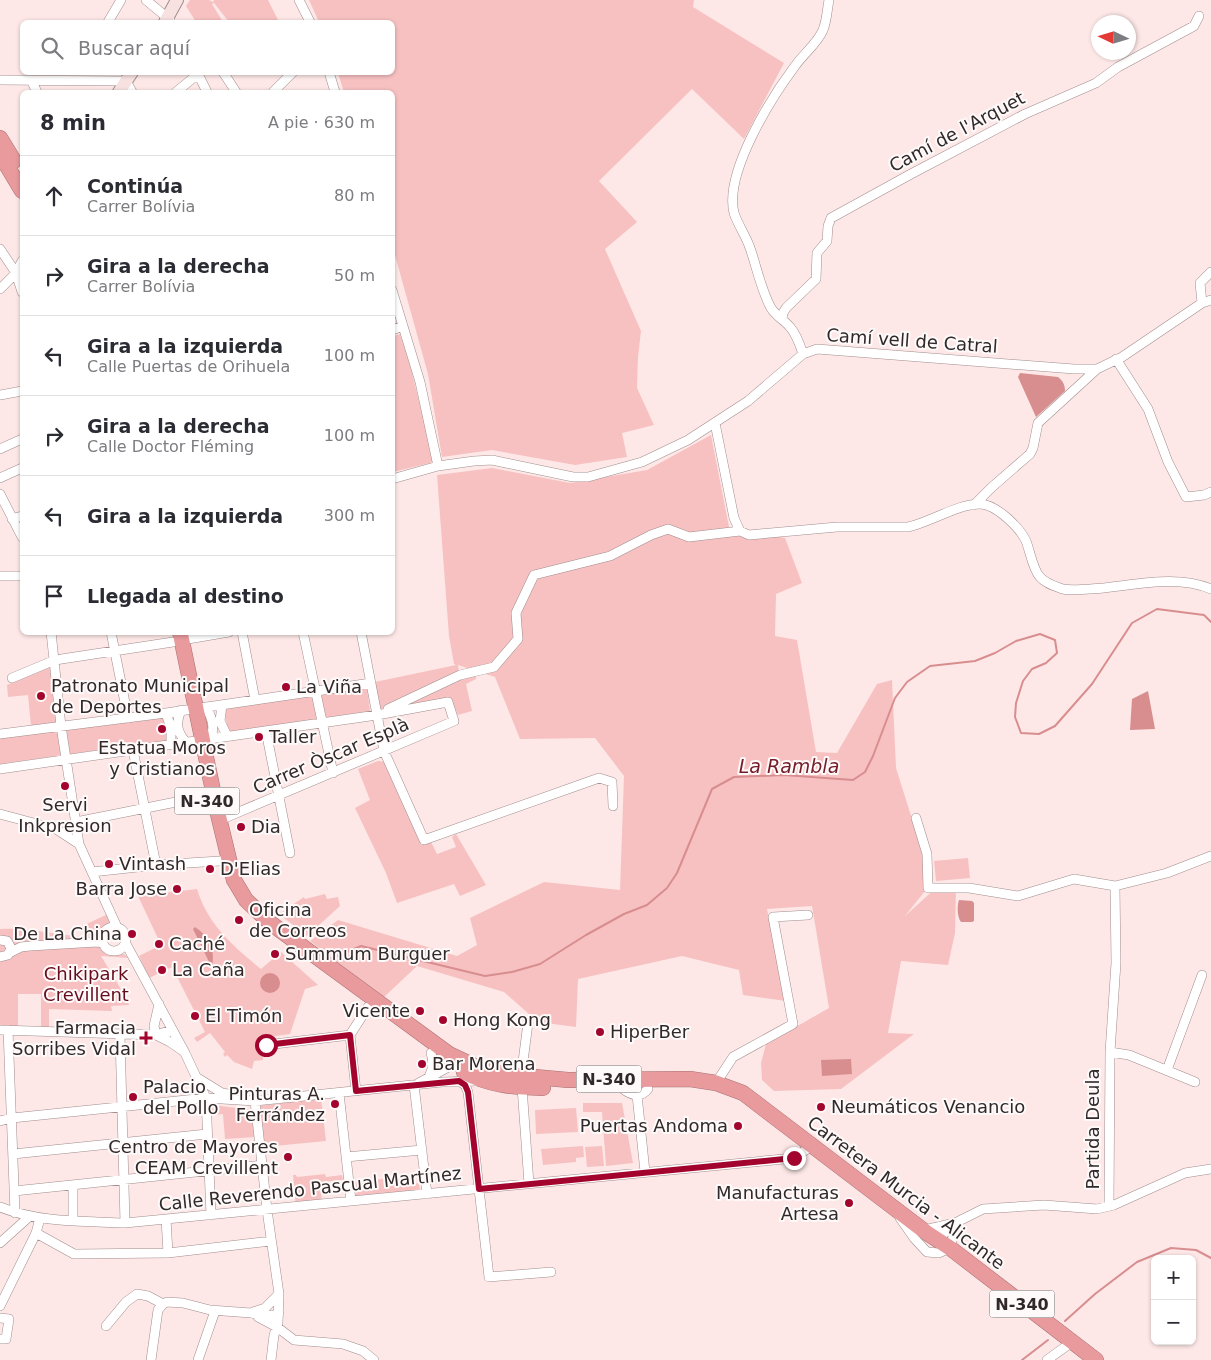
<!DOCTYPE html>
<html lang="es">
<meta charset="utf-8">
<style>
:root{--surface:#fff;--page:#f2f2f3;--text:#2b2b33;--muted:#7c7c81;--line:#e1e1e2}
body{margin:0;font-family:"DejaVu Sans",sans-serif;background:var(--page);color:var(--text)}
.controls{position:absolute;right:15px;bottom:15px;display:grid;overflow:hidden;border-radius:8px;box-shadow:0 1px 4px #0004}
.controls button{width:45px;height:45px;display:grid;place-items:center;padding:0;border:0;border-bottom:1px solid var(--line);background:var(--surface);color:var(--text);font:25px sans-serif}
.compass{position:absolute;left:1091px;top:15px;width:45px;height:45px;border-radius:50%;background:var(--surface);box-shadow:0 1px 4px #0004;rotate:274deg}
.stop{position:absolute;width:15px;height:15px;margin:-11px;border:4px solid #a3042d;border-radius:50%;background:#fff}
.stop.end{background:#a3042d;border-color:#fff;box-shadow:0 1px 5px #0008}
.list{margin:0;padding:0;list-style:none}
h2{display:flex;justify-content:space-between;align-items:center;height:65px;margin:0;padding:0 20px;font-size:21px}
h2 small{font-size:16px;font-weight:400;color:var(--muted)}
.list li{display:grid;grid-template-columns:32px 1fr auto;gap:15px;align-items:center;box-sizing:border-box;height:80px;padding:0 20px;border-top:1px solid var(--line)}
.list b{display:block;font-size:19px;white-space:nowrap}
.list p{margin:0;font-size:16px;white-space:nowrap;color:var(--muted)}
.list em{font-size:16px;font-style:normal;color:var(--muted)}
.icon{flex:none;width:28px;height:28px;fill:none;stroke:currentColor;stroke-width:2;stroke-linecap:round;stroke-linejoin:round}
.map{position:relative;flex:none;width:1211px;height:1360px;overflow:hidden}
.search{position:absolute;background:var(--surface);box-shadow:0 1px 4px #0004;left:20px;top:20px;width:375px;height:55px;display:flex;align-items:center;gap:12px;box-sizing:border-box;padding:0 18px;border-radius:8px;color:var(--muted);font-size:19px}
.panel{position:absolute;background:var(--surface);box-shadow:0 1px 4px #0004;left:20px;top:90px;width:375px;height:545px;border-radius:8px}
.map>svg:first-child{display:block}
.green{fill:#f7c1c1}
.water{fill:#d88d8f}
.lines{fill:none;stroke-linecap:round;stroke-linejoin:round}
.stream{stroke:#d88d8f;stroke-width:2}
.street-casing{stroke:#a18d8d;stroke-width:10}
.secondary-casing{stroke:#a18d8d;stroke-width:14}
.highway-casing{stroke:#a87274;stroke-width:16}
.street{stroke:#fff;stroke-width:9}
.secondary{stroke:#f8e1e1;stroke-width:12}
.highway{stroke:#e89a9c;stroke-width:15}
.route{stroke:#a3042d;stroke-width:6}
.poi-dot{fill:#a3042d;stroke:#fefafa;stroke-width:2}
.labels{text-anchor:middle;stroke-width:4;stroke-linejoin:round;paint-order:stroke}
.shield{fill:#fefafa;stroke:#6e6868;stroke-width:1}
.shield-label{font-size:16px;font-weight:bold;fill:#312929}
.street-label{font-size:18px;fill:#312929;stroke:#fefafa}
.poi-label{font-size:18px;fill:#312929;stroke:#fefafa;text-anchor:start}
.park-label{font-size:18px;fill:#660c1c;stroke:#fefafa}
.water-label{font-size:19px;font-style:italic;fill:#741c27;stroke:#fefafa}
</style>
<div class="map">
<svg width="1211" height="1360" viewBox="0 0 1211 1360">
<rect width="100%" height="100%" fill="#fde8e7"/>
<path class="green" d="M190,0H209L213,2L214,0H268L279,22H229L214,3L212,4L223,22H196L186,6Z
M309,0H694L693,7L784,63L744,139L692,89L599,181L637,222L605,249L641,331L638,357L637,388L654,425L622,433L627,457L575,465L492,450L442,457L428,374L393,248L392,92H344L338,73L392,72V22H319Z
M400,334L411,369L434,462L393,472V336Z
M711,435L729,527L785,538L802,583L776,594L775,636L797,640L816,752L837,753L877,684L892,680L896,768L923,854L925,891L905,916L938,886L956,888L955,933L948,965L901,961L888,1033L914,1034L841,1089L774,1091L762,1080L761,1063L766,1044L829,1008L812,906L767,909L786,1001L743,995L739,970L682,956L578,979L576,1027L538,1022L504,992L417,966L383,998L310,941L338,920L457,956L477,945L470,918L544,882L620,890L624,776L595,738L520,739L495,677L458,665L459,672L380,710L375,682L456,665L454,664L449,636L437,475L492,468L570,483L647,470Z
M47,667L50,668L57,723L31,726L28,695L8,697L7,685Z
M476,676V679L466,684L472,711L458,715L451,699L396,709L460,679Z
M367,688L370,711L228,732L224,708Z
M166,715L169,740L0,764V738Z
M378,761L388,762L421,845L431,842L437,854L456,847L452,837L456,834L486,885L460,896L454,884L397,903L386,873L355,808L370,800L358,769Z
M968,858L970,878L936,881L934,861Z
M197,889C208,925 233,946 261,969L281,952L318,985L305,989L290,1034L262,1038L263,1060L254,1061L252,1069L234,1062L227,1055L225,1057L223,1054L225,1052L210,1033L197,1042L194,1038L205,1032L172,967L149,978L139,956L161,945L138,896Z
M325,894L327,899L338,897L340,906L307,936L279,914L304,897L305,899Z
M106,915L114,924C98,926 94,943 107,953L124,954L128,958L101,956L128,1001L129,1005L111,1006L112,1011L49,1009V1028H41V994H18V1028L0,1027V929C29,927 57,935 86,937L82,926Z
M321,1098L326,1141L264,1147L259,1106Z
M583,1103H622L633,1163L606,1166L602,1112H583Z
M212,1105L253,1110L256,1137L225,1139L223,1114L212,1115Z
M576,1108L578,1132L536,1134L535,1110Z
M583,1146L584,1157L576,1158V1162L543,1165L541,1149Z
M602,1146L604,1166L587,1167L585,1147Z
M325,1174L326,1177L342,1175L343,1180L320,1182L322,1203L296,1206L293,1175H296L297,1177Z
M402,1177L403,1185L419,1183L420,1191L356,1197L354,1182Z"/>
<path class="water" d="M1020,373L1058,377C1063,381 1065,385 1065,391L1036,417L1018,377Z
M1148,691L1155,729L1130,730L1132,699Z
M959,900L972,901L974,903V921L972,922H961C957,917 957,906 959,900Z
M195,927C211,938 215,949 212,968L193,929Z
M260 983a10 10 0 1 1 20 0a10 10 0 1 1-20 0Z
M851,1059L852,1074L822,1076L821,1060Z"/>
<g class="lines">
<path class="stream" d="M332,958L361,946L485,976L512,972L540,964L586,935L624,914L647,905L667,888L677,873L712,789L734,777L784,775L853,780L865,772L873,756L895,698L907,682L930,666L975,661L995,653L1016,641L1040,634L1055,640L1057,653L1046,663L1032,669L1023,681L1016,703L1015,717L1021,733L1039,734L1055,726L1092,684L1132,623L1157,609L1204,615L1211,622
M1065,1321L1095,1294L1137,1262L1171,1248L1196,1250L1211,1258
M1022,1360L1048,1340"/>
<defs>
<path id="street" d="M146,0L170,20
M299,0L310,22
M108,22L121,0
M197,72L207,92
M223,72L236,92
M329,72L335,92
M0,80L126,81L132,92
M31,80L37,92
M176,92L198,74
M273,92L293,72
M0,249L16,273L22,292
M0,289L16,273L22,261
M392,290L420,382L438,466
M1202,303L1200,283L1211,272
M782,319L783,313L786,308L816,279L817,253L827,241L828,226L831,218L911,174L1025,114L1096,83L1118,67L1194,26L1199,16
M392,330L403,326
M803,354C800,345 797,335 790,327C785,321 776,316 771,308C761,290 757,268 750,248C746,236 738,225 734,213C724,173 771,98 795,66C804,53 817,44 823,30C827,20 827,10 829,0
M1116,359L1148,409L1168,462L1186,497L1204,495L1211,492
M0,395L22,391
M715,423L734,518L740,531L749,535L837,527H908C931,522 957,504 980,504C996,504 1020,528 1026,541C1030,551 1033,570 1040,577C1046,584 1055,586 1063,589C1072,591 1082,589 1090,589C1129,587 1174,573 1211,589
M0,449L22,439
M0,478L22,468
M392,479L438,466L474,461L492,460L573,477H588L642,462L688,440L748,401L803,354L817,349L1074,369H1097L1122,357L1202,303L1211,300
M0,494L22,537
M974,505L992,487L1030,454L1033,448L1038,423L1097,369
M12,519L22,516
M0,576H22
M51,632L61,726L79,844L117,927
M111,632L128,718
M242,632L255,700
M303,632L333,773
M361,632L384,751L424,840L599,778L612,782L613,806
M182,640L229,632
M12,678L55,660L173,642
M222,705L220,721L227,736
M206,707C212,718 215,726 211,738
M388,709L460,675L494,667L518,639L516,613L534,575L610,556L651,535L668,529L689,537L740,531
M181,710C176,723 176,731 186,742
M166,713L171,728V744
M266,731L290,853
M0,734L166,713L371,683
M133,750L156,865
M0,769L377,715L448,702L454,721L220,820
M0,814L56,829L79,844
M916,818L927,854L928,888H969L1018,896L1074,879L1115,886L1116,963L1110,1052L1109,1206
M76,822L206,796
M92,872L156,865L220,861L230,859
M1115,886L1167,873L1211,856
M102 939a12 12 0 1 1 24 0a12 12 0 1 1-24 0Z
M0,940L7,941L11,948L8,955L0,957
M126,944L185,1053L206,1098L211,1215
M9,953L21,947L30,946L97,942L103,943
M159,1004L154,1026L156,1035L172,1030
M0,1030L156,1035L170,1042L183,1051
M8,1030L15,1213
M120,1035L125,1223
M266,1045L350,1035
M1110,1052L1129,1055L1195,1082
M1167,1070L1202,975
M196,1077L222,1093L233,1095
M429,1077C433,1069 434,1062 431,1053
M521,1077L528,1023
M459,1081L465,1085L468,1092L489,1277L551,1272
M419,1083L450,1066L469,1068
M716,1083L733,1057L793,1024L773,917L808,915
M414,1085L427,1194
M522,1087L529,1184
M623,1089C632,1096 641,1098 648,1089
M356,1091L350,1035L368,1007
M339,1093L351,1201
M637,1095L645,1172
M255,1101L267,1210L279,1294L278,1323L274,1335L271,1360
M0,1121L12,1118L206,1098L255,1101L442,1082L477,1081
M13,1154L207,1134
M346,1157L422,1150
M14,1191L263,1165
M0,1207C39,1223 84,1221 125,1223L794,1158L813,1145
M900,1218L914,1238L927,1252L939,1253L950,1248L957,1222
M166,1219L168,1253
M73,1220V1185
M924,1230L955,1223
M36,1233L74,1254L168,1253L271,1241
M937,1240L957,1222L983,1209L1044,1205L1097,1209L1114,1205L1185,1173L1211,1169
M0,1243L30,1216
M0,1306L36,1233L40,1218
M253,1312L265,1308L279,1294
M258,1317L277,1327L294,1340L343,1344L363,1351L374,1360
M0,1318L9,1319L6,1339H0
M106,1326L126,1302L137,1294L148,1296L163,1304
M151,1360L158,1310L163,1304L167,1302L183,1303L210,1310L251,1313L264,1316L279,1314
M198,1360L215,1311
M1047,1360L1072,1342"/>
<path id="secondary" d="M165,22L177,0
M119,92L132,72"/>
<path id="highway" d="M0,138L14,161
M0,154L22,191
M180,632L217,810L234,880L246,900L269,922L449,1054L483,1070L502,1074L568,1080L690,1079L716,1083L743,1093L927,1233L950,1248L1096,1360
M464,1072C491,1086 513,1087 543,1088"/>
</defs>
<use href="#street" class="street-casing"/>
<use href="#secondary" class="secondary-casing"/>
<use href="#highway" class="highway-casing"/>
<use href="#street" class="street"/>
<use href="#secondary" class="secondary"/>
<use href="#highway" class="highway"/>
</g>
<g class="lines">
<path class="route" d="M266,1045L350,1035L356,1091L459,1081L465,1085L468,1092L479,1189L794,1158"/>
</g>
<g class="poi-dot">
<circle cx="286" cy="687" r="5"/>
<circle cx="41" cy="696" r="5"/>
<circle cx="162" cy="729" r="5"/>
<circle cx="259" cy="737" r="5"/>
<circle cx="65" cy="786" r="5"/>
<circle cx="241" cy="827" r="5"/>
<circle cx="109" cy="864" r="5"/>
<circle cx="210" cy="869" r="5"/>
<circle cx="177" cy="889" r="5"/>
<circle cx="239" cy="920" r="5"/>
<circle cx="132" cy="934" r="5"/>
<circle cx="159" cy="944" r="5"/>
<circle cx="275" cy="954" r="5"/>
<circle cx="162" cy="970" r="5"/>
<circle cx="420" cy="1011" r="5"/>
<circle cx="195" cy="1016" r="5"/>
<circle cx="443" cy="1020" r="5"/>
<circle cx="600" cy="1032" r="5"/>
<path d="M143.5 1030.5h5v5h5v5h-5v5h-5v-5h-5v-5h5z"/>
<circle cx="422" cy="1064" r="5"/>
<circle cx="133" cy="1097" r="5"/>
<circle cx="335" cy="1104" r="5"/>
<circle cx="821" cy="1107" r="5"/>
<circle cx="738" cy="1126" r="5"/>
<circle cx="288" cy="1157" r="5"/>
<circle cx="849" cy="1203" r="5"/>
</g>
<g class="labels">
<g class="shield">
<rect x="174.5" y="787.5" width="65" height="27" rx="4"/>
<rect x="576.5" y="1065.5" width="65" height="27" rx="4"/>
<rect x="989.5" y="1290.5" width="65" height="27" rx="4"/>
</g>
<g class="shield-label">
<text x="207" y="807">N-340</text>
<text x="609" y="1085">N-340</text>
<text x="1022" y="1310">N-340</text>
</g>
<g class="street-label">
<text transform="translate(957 132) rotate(-28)" y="6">Camí de l'Arquet</text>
<text transform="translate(912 341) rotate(4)" y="6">Camí vell de Catral</text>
<text transform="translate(331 756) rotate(-23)" y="6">Carrer Òscar Esplà</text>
<text transform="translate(1093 1129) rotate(-90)" y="6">Partida Deula</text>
<text transform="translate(310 1189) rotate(-6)" y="6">Calle Reverendo Pascual Martínez</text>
<text transform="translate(906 1193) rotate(37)" y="6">Carretera Murcia - Alicante</text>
</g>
<g class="poi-label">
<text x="51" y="692">Patronato Municipal<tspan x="51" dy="21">de Deportes</tspan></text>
<text x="296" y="693">La Viña</text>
<text x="269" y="743">Taller</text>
<text x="162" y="754" text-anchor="middle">Estatua Moros<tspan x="162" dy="21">y Cristianos</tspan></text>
<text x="65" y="811" text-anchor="middle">Servi<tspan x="65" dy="21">Inkpresion</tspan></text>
<text x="251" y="833">Dia</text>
<text x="119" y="870">Vintash</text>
<text x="220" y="875">D'Elias</text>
<text x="167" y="895" text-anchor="end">Barra Jose</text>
<text x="249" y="916">Oficina<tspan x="249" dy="21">de Correos</tspan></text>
<text x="122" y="940" text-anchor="end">De La China</text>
<text x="169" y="950">Caché</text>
<text x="285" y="960">Summum Burguer</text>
<text x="172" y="976">La Caña</text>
<text x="410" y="1017" text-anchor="end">Vicente</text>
<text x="205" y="1022">El Timón</text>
<text x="453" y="1026">Hong Kong</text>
<text x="136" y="1034" text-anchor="end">Farmacia<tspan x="136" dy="21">Sorribes Vidal</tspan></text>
<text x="610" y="1038">HiperBer</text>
<text x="432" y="1070">Bar Morena</text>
<text x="143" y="1093">Palacio<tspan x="143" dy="21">del Pollo</tspan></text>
<text x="325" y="1100" text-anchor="end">Pinturas A.<tspan x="325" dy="21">Ferrández</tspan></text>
<text x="831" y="1113">Neumáticos Venancio</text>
<text x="728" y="1132" text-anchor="end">Puertas Andoma</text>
<text x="278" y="1153" text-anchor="end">Centro de Mayores<tspan x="278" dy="21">CEAM Crevillent</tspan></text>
<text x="839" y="1199" text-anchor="end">Manufacturas<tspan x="839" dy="21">Artesa</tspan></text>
</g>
<g class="park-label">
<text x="86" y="980">Chikipark<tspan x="86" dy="21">Crevillent</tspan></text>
</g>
<g class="water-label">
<text x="789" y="773">La Rambla</text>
</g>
</g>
</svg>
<div class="controls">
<button>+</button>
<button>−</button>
</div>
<svg class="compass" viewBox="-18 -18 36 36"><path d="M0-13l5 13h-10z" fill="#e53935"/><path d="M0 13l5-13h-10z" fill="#7c7c81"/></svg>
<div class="stop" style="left:266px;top:1045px"></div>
<div class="stop end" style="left:794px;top:1158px"></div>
<div class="search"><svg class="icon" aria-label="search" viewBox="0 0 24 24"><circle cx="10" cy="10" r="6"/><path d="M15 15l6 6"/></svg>Buscar aquí</div>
<section class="panel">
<h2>8 min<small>A pie · 630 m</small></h2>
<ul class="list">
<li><svg class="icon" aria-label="ahead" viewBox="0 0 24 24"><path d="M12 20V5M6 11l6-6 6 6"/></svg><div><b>Continúa</b><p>Carrer Bolívia</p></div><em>80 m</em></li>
<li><svg class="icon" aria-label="right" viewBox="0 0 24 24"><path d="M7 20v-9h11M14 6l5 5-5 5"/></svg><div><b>Gira a la derecha</b><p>Carrer Bolívia</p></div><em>50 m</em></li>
<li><svg class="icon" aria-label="left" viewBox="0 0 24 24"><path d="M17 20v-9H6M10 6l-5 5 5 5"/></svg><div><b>Gira a la izquierda</b><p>Calle Puertas de Orihuela</p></div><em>100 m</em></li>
<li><svg class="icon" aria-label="right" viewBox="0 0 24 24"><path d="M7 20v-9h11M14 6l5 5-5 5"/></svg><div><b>Gira a la derecha</b><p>Calle Doctor Fléming</p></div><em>100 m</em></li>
<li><svg class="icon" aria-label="left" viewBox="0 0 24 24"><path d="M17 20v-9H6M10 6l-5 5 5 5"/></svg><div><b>Gira a la izquierda</b></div><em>300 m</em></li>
<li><svg class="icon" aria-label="arrive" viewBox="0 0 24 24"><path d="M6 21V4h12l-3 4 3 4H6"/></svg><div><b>Llegada al destino</b></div></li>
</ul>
</section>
</div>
